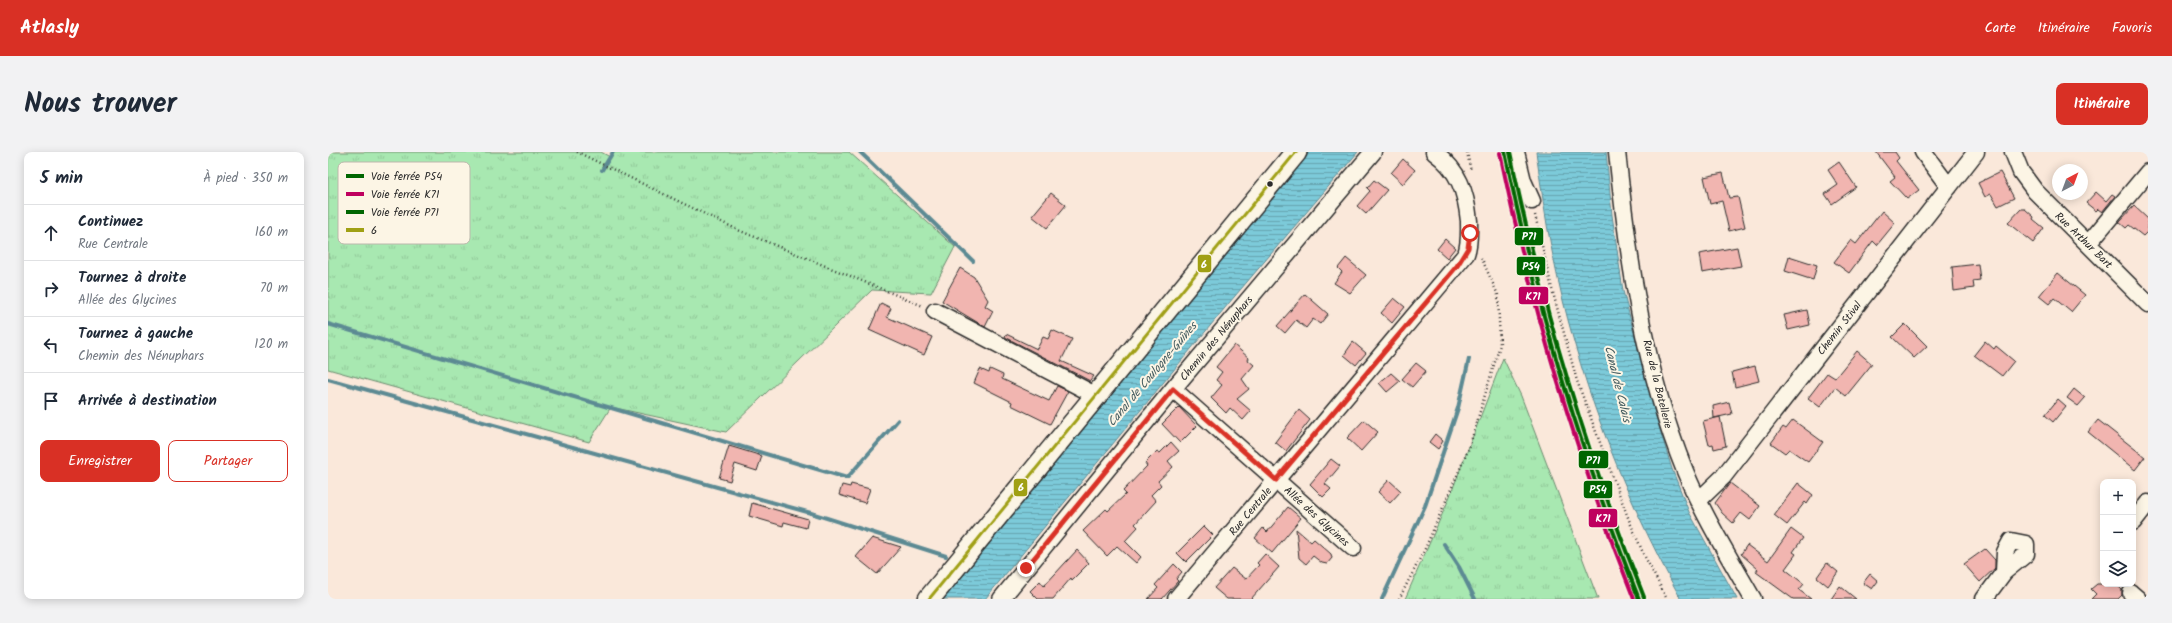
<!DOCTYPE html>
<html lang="fr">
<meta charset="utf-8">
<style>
:root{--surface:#fff;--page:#f2f2f3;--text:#1f2937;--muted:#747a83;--line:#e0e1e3;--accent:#d93025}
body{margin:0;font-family:Kalam,sans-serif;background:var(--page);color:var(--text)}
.controls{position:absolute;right:12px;bottom:12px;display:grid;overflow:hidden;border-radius:8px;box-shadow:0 2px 10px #0003}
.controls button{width:36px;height:36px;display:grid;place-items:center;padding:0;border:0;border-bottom:1px solid var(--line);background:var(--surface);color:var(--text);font:20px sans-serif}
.compass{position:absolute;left:1724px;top:12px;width:36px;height:36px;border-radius:50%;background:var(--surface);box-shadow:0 2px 10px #0003;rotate:41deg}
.stop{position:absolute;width:12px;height:12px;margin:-9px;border:3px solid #d93025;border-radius:50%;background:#fff}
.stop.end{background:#d93025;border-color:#fff;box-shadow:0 1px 4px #0008}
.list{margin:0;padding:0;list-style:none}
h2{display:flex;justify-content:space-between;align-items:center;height:52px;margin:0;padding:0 16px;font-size:17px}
h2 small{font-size:13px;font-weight:400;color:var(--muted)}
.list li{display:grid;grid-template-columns:26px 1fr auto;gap:12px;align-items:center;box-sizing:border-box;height:56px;padding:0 16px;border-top:1px solid var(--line)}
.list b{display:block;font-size:15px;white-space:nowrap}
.list p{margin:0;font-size:13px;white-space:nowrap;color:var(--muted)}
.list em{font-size:13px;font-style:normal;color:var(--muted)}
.actions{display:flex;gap:8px;padding:12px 16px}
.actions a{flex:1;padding:9px 0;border:1px solid var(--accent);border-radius:8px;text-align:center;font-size:14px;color:var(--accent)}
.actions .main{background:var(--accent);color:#fff}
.icon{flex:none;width:22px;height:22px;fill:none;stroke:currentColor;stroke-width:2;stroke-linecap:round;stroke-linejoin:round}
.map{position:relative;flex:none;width:1820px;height:447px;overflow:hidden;border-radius:8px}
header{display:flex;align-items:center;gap:24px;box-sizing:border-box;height:56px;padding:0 20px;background:var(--accent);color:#fff}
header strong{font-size:19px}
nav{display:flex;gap:22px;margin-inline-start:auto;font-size:14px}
.intro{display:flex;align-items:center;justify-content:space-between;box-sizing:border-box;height:96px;padding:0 24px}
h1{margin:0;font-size:28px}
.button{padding:10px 18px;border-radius:8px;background:var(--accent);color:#fff;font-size:14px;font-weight:700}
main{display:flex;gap:24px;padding:0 24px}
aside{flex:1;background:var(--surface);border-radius:8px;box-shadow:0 2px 10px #0003}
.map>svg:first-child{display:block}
.grass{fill:url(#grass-tufts);stroke:#6a8a6e}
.water{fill:url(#water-rules);stroke:#5c8a93}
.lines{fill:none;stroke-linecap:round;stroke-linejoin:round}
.stream{stroke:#5c8a93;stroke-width:4}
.building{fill:#f1b5b0;stroke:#2b2b2b}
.minor-casing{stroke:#2b2b2b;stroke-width:19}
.major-casing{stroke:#2b2b2b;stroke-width:24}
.path{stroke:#2b2b2b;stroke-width:2.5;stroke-dasharray:1 3;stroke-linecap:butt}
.minor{stroke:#fcf5e5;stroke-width:16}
.major{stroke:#fcf5e5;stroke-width:21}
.bus-1-casing{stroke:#fcf5e5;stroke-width:6}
.bus-1{stroke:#a0a013;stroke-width:3}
.rail-1-casing{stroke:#fcf5e5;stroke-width:7}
.rail-2-casing{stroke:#fcf5e5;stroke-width:7}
.rail-3-casing{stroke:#fcf5e5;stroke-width:7}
.rail-1{stroke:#060;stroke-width:4}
.rail-2{stroke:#bf005f;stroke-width:4}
.rail-3{stroke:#060;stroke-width:4}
.route{stroke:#d93025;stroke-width:5}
.bus-dot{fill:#2b2b2b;stroke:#fcf5e5;stroke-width:1.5}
.labels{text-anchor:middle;stroke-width:4;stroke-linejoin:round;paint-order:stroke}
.street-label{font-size:11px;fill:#2b2b2b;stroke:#fcf5e5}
.water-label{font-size:12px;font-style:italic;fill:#435b5f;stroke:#fcf5e5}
.key{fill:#fcf5e5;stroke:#bdb8ad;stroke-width:1}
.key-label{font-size:11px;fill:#2b2b2b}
.line-badge{stroke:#fcf5e5;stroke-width:1.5}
.badge-label{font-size:11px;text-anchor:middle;font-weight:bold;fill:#fff}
</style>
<header>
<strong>Atlasly</strong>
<nav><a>Carte</a><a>Itinéraire</a><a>Favoris</a></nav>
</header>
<div class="intro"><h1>Nous trouver</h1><a class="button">Itinéraire</a></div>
<main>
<aside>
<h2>5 min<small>À pied · 350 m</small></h2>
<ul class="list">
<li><svg class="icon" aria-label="ahead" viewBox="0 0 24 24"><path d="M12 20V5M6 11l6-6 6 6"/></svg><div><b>Continuez</b><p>Rue Centrale</p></div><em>160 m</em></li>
<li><svg class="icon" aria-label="right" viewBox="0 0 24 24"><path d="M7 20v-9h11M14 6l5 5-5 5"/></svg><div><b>Tournez à droite</b><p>Allée des Glycines</p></div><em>70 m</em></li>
<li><svg class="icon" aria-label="left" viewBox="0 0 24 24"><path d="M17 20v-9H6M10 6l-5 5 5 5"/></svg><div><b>Tournez à gauche</b><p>Chemin des Nénuphars</p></div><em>120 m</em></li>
<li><svg class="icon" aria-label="arrive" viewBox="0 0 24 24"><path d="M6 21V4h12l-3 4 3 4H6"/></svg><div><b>Arrivée à destination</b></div></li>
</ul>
<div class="actions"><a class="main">Enregistrer</a><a>Partager</a></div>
</aside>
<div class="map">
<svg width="1820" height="447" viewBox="0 0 1820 447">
<defs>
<pattern id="grass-tufts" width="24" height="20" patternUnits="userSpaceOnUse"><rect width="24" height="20" fill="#a8e8b1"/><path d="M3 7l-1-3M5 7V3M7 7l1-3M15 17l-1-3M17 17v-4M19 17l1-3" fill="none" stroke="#91c798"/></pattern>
<pattern id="water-rules" width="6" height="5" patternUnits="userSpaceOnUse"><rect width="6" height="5" fill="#7ccad9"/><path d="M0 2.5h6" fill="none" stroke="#66a4b0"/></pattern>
</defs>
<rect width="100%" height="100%" fill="#fae8da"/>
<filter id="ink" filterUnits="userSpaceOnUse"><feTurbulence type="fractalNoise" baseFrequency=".025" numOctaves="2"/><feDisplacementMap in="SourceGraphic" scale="8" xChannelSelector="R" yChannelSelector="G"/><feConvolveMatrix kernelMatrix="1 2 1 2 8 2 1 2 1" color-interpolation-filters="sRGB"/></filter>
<g filter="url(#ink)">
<path class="grass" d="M0,0H273L282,5L285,0H521L627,95L603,141L544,138L398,280L283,255L261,290L0,217Z
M1175,206L1193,244L1270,447H1077L1120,349Z"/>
<path class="water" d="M981,0H1030L901,151L657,447H614Z
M1208,0H1278L1284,63L1295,139L1328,265L1344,317L1361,360L1409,447H1353C1293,339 1248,220 1224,99C1217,66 1213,33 1208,0Z"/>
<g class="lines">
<path class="stream" d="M532,0L645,109
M274,18L285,0
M0,172L519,326L570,268
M0,227L483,361L618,404
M1116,392L1131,415L1147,447
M1054,447L1097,354L1130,256L1141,207"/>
</g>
<path class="building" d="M1548,0H1567L1571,6L1568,9L1591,38L1579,47L1562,29L1567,25Z
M1075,7L1087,18L1075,32L1063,21Z
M1511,10L1528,35L1504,52L1497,42L1510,33L1500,18Z
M1672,20L1686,46L1670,54L1663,42L1657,45L1650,31Z
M1395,21L1401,46L1410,45L1417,75L1401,79L1394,49L1382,52L1376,25Z
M1046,28L1059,38L1038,62L1029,54L1042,39L1039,36Z
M1768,40L1778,49L1784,42L1787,44L1774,60L1770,57L1768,59L1758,51Z
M723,41L738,53L719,76L704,64Z
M1806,54L1820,67V79L1815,84L1801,73L1798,76L1791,70Z
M1693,57H1697L1706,65L1705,67L1716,76L1705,91L1680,71Z
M1554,59L1567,71L1549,93L1545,89L1521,121L1506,110L1523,88L1528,92Z
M1117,87L1127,96L1119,106L1109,97Z
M1409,95L1413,114L1374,121L1371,102Z
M1461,104L1489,113L1485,128L1457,119Z
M1018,106L1038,123L1022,141L1006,131L1014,120L1010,116Z
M1650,112L1652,128L1645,129L1646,136L1626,139L1624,115Z
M632,116L646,125L660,148L657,154L665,159L657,175L614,149Z
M1730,121L1757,143L1743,160L1726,146L1721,152L1711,144Z
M977,142L1000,162L992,172L985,167L978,176L968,168L957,181L949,174Z
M1066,146L1077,155L1064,171L1053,161Z
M553,151L563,156L559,165L604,185L596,203L541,178Z
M1479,158L1482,173L1460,178L1456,163Z
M1577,172L1599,194L1586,206L1564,185Z
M724,178L744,187L733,209L766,224L762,229L677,185L678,182L709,197L715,185L720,187Z
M1657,189L1666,197L1668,194L1686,209L1674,224L1646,203Z
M1025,190L1038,201L1028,213L1016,203Z
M906,193L921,206L920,208L926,213L914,227L921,237L909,247L923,259L915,268L902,256L898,261L883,246L894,233L888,228L894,220L888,215Z
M1529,199L1544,212L1518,244L1507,235L1492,255L1480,246L1499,221L1507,226Z
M1088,211L1098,219L1084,235L1074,227Z
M1427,214L1431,229L1407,235L1404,220Z
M652,217L661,221L662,217L675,223L674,227L721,249L729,234L740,239L722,272L683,253L684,250L646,231Z
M1063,221L1072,229L1059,240L1051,231Z
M1746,237L1757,246L1750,254L1739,246Z
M1730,247L1738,254L1725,270L1717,263Z
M1401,250L1404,262L1386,266L1385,254Z
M851,255L869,274L852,291L834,272Z
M971,258L982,268L958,299L947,290Z
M1392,265L1398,294L1386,297L1385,292L1381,293L1375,269Z
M1036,268L1050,280L1033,299L1019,286Z
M1465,268L1495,290L1480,310L1461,297L1457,301L1443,291L1455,275L1458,277Z
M1770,268L1817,305L1807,318L1760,280Z
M1107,282L1115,289L1110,297L1101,290Z
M843,290L851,299L840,309L845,315L830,329L833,333L823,343L828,349L807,372L810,375L797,389L813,405L808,411L789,394L779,404L755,379L778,357L780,359L798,342L795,339L819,314L817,311L829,299L832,301Z
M401,294L434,304L429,319L407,312L402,329L391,326Z
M1003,307L1012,314L997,332L1003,337L995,345L982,332Z
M1061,328L1073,339L1062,351L1050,340Z
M1402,331L1432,354L1422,368L1413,361L1405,371L1394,361L1387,351Z
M1470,331L1485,343L1479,352L1477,350L1459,373L1446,363Z
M523,332L542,337L537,351L511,343L514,333L522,335Z
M424,351L480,367L478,376L456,370L455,374L421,364Z
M960,355L973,366L944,401L927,386L935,376L939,380Z
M876,374L885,383L858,410L849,401Z
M968,377L983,390L986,387L1003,402L1004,406L999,412L994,411L985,404L978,412L971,406Z
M1463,377L1475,386L1465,400L1468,402L1457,417L1476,432L1471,438L1483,447H1465L1428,420L1430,417L1413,402L1419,393L1440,409Z
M544,386L573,395L549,422L528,405Z
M1657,397L1667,408V416L1652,430L1636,412Z
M749,398L761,411L744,428L743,426L725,447H710L702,439L712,429L716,434Z
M937,402L951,415L923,447H899L886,436L904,416L918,427L931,413L929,411Z
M1499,411L1510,420L1500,434L1489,425Z
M846,412L854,420L848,427L850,429L834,447H820L830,436L827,433Z
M1542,422L1550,429L1544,437L1535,431Z
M1769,432H1788L1794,438V443L1790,447H1763L1768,442L1763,437Z
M1512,434L1528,447H1503Z"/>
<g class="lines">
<defs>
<path id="minor" d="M1188,0L1195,29L1204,49
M1289,0C1300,107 1316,218 1357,319C1375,363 1401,405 1425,447
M1595,0L1621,35
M1685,0L1693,20L1707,39L1820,152
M1760,92L1820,20
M607,159L767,243
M845,237L1025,396
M1370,349L1395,325L1648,0
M1805,370L1820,351
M1803,441L1810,447
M673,447L845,237L1045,0
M848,447L1138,102C1142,91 1141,80 1141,69C1138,40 1131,18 1106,0
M1656,447L1676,420L1698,402V392L1683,389L1677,400L1676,420"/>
<path id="major" d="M601,447L968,0"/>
</defs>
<use href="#minor" class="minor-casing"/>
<use href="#major" class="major-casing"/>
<path class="path" d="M249,0L410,78L595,154
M1139,0L1143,19
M1207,63L1224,137L1249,229L1301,368L1316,403L1339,447
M1071,447L1096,399L1141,296L1172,193L1170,143L1153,105"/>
<use href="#minor" class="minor"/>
<use href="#major" class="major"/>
<defs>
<path id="bus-1" d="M601,447L968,0"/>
</defs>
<use href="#bus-1" class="bus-1-casing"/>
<use href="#bus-1" class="bus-1"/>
<defs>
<path id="rail-1" d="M1177,0C1208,154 1253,301 1311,447"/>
<path id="rail-2" d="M1172,1C1203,154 1248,302 1306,447"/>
<path id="rail-3" d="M1182,0C1213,153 1258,300 1316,445"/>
</defs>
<use href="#rail-1" class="rail-1-casing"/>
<use href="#rail-2" class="rail-2-casing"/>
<use href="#rail-3" class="rail-3-casing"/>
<use href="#rail-1" class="rail-1"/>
<use href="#rail-2" class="rail-2"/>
<use href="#rail-3" class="rail-3"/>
</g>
</g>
<g class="lines" filter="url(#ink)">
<path class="route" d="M698,416L845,237L948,328L1129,114L1140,96L1142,81"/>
</g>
<circle class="bus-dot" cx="942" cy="32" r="3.5"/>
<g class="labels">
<g class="street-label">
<text transform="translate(1756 88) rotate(44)" y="4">Rue Arthur Bart</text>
<text transform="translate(1511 176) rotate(-52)" y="4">Chemin Stival</text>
<text transform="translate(888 186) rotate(-50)" y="4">Chemin des Nénuphars</text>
<text transform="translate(1330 232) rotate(76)" y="4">Rue de la Batellerie</text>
<text transform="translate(922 359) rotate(-50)" y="4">Rue Centrale</text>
<text transform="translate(989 364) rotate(42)" y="4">Allée des Glycines</text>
</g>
<g class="water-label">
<text transform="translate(824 222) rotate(-50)" y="4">Canal de Coulogne-Guînes</text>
<text transform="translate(1290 232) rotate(76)" y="4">Canal de Calais</text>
</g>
</g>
<rect x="10" y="10" width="132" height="82" rx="6" class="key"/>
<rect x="18" y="22" width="18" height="4" fill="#060"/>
<rect x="18" y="40" width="18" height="4" fill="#bf005f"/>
<rect x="18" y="58" width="18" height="4" fill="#060"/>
<rect x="18" y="76" width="18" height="4" fill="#a0a013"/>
<g class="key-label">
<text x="43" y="28">Voie ferrée P54</text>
<text x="43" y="46">Voie ferrée K71</text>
<text x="43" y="64">Voie ferrée P71</text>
<text x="43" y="82">6</text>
</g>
<g class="line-badge">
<rect x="1186" y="75" width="30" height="19" rx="4" fill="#060"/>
<rect x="869" y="102" width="15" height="19" rx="4" fill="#a0a013"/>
<rect x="1188" y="104" width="30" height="20" rx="4" fill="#060"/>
<rect x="1190" y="134" width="31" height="19" rx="4" fill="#bf005f"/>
<rect x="1250" y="298" width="31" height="19" rx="4" fill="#060"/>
<rect x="685" y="326" width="15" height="19" rx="4" fill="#a0a013"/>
<rect x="1255" y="328" width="30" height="19" rx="4" fill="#060"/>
<rect x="1260" y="356" width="30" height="20" rx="4" fill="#bf005f"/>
</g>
<g class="badge-label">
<text x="1201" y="88">P71</text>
<text x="876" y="116">6</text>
<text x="1203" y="118">P54</text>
<text x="1205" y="148">K71</text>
<text x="1265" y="312">P71</text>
<text x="693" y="339">6</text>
<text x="1270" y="341">P54</text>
<text x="1275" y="370">K71</text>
</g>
</svg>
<div class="controls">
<button>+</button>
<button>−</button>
<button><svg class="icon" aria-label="layers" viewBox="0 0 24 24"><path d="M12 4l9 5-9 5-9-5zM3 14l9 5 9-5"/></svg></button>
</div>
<svg class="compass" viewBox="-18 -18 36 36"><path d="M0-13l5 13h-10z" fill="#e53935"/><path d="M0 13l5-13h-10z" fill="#747a83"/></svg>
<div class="stop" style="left:1142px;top:81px"></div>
<div class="stop end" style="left:698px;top:416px"></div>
</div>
</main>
